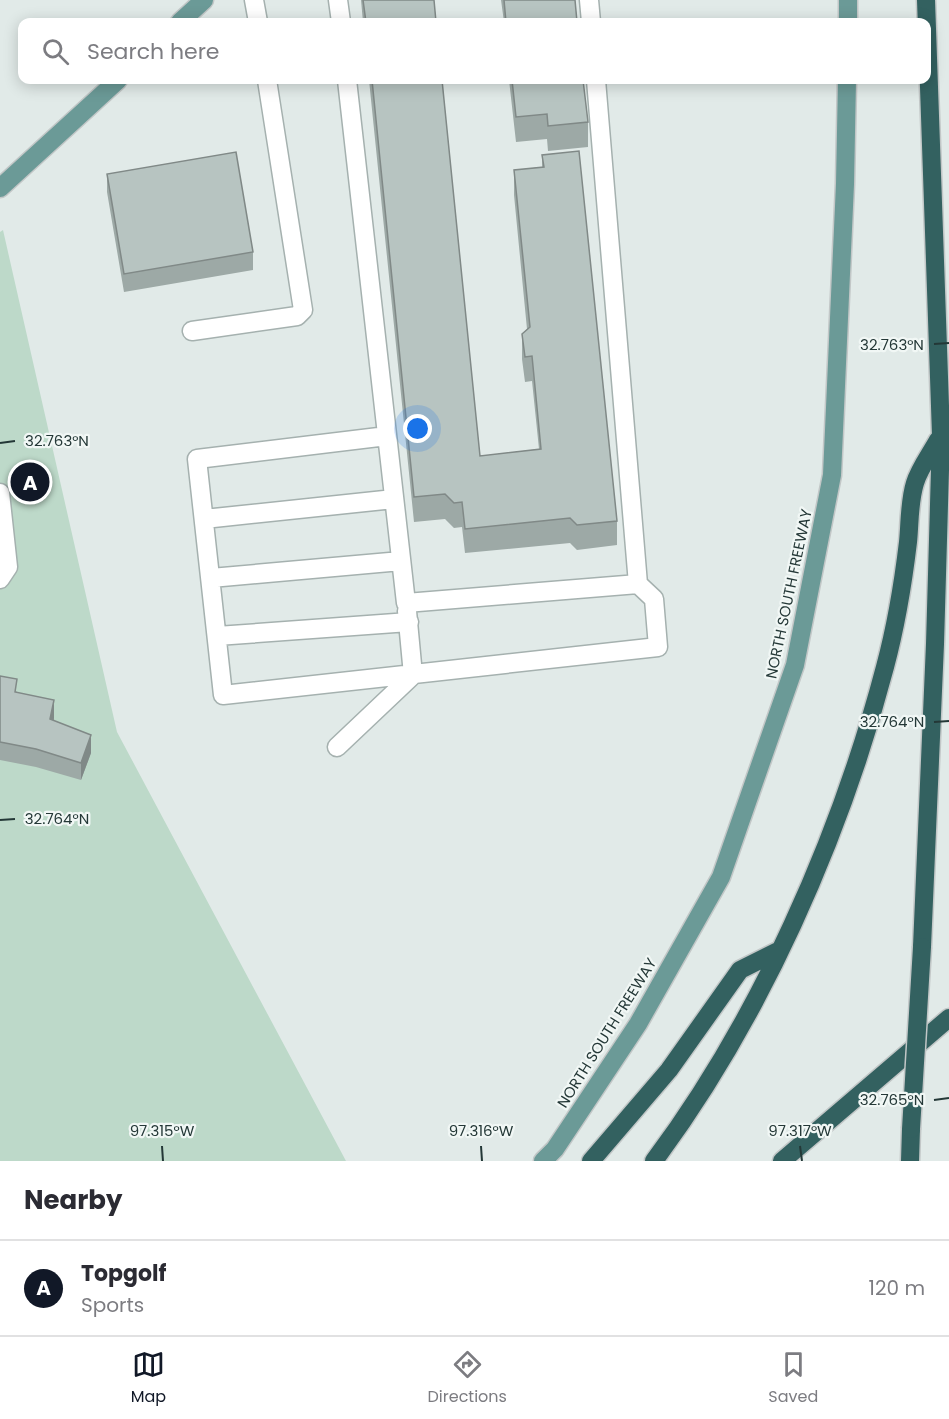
<!DOCTYPE html>
<meta charset="utf-8">
<style>
:root{--surface:#fff;--page:#f2f2f3;--text:#2b2b33;--muted:#7c7c81;--line:#e1e1e2;--accent:#111827}
body{margin:0;font-family:Poppins,sans-serif;background:var(--page);color:var(--text)}
.you{position:absolute;left:418px;top:429px;width:21px;height:21px;margin:-15px;border:4px solid #fff;border-radius:50%;background:#1a73e8;box-shadow:0 0 0 9px #1a73e833}
.badge{display:grid;place-items:center;width:39px;height:39px;border-radius:50%;background:var(--accent);color:#fff;font-size:20px;font-weight:700}
.pin{position:absolute;translate:-50% -50%;border:3px solid #fff;box-shadow:0 2px 6px #0006}
.list{margin:0;padding:0;list-style:none}
h2{display:flex;justify-content:space-between;align-items:center;height:78px;margin:0;padding:0 24px;font-size:26px}
h2 small{font-size:20px;font-weight:400;color:var(--muted)}
.list li{display:grid;grid-template-columns:39px 1fr auto;gap:18px;align-items:center;box-sizing:border-box;height:96px;padding:0 24px;border-top:2px solid var(--line)}
.list b{display:block;font-size:22px;white-space:nowrap}
.list p{margin:0;font-size:20px;white-space:nowrap;color:var(--muted)}
.list em{font-size:20px;font-style:normal;color:var(--muted)}
.icon{flex:none;width:33px;height:33px;fill:none;stroke:currentColor;stroke-width:2;stroke-linecap:round;stroke-linejoin:round}
.map{position:relative;flex:none;width:949px;height:1161px;overflow:hidden}
.search{position:absolute;background:var(--surface);box-shadow:0 3px 15px #0003;left:18px;right:18px;top:18px;height:66px;display:flex;align-items:center;gap:15px;box-sizing:border-box;padding:0 21px;border-radius:12px;color:var(--muted);font-size:22px}
.sheet{height:174px;background:var(--surface)}
nav{display:flex;justify-content:space-around;align-items:center;box-sizing:border-box;height:84px;border-top:2px solid var(--line);background:var(--surface);font-size:16px;color:var(--muted)}
nav a{display:grid;justify-items:center;gap:3px}
nav .on{color:var(--accent)}
.map>svg:first-child{display:block}
.green{fill:#bdd9c9}
.lines{fill:none;stroke-linecap:round;stroke-linejoin:round}
.minor-casing{stroke:#a5b1af;stroke-width:21}
.major-casing{stroke:#c2c7c7;stroke-width:21}
.highway-casing{stroke:#c2c7c7;stroke-width:21}
.minor{stroke:#fff;stroke-width:18}
.major{stroke:#6b9a97;stroke-width:18}
.highway{stroke:#336160;stroke-width:18}
.highway-bridge-casing{stroke:#c2c7c7;stroke-width:21;stroke-linecap:butt}
.highway-bridge{stroke:#336160;stroke-width:18}
.wall{fill:#9da9a6}
.shaded-wall{fill:#808987}
.building{fill:#b7c4c1;stroke:#808987;stroke-width:1.5}
.ticks{fill:none;stroke:#243837;stroke-width:2}
.labels{text-anchor:middle;stroke-width:4.5;stroke-linejoin:round;paint-order:stroke}
.street-label{font-size:15px;fill:#243837;stroke:#f1f7f5}
.ticks-label{font-size:15px;text-anchor:middle;fill:#243837;stroke:#f1f7f5;stroke-width:4.5;stroke-linejoin:round;paint-order:stroke}
</style>
<div class="map">
<svg width="949" height="1161" viewBox="0 0 949 1161">
<rect width="100%" height="100%" fill="#e1eae8"/>
<path class="green" d="M3,230L117,732L346,1161H0V232Z"/>
<g class="lines">
<defs>
<path id="minor" d="M254,0L258,22
M338,0L341,22
M589,0L591,22
M347,80L406,603L638,584
M192,331L297,316L303,310L267,80
M387,436L197,459L223,695L658,647L654,599L638,584L596,80
M0,493L8,567L0,579
M204,519L394,499
M211,578L401,561
M217,636L409,622
M337,747L413,675L407,611"/>
<path id="major" d="M180,22L204,0
M848,22V0
M0,188L118,80
M543,1161L555,1149L638,1024L721,877L795,665L832,475L845,184L847,80"/>
<path id="highway" d="M922,947L935,644L941,435L926,0
M591,1161L669,1070L740,970L780,950
M654,1161C760,1019 840,838 885,667C896,626 903,584 908,542C910,523 909,502 915,483C919,469 931,453 938,440
M782,1161L949,1018
M910,1161L911,1129"/>
</defs>
<use href="#minor" class="minor-casing"/>
<use href="#major" class="major-casing"/>
<use href="#highway" class="highway-casing"/>
<use href="#minor" class="minor"/>
<use href="#major" class="major"/>
<use href="#highway" class="highway"/>
<defs>
<path id="highway-bridge" d="M911,1129L922,947"/>
</defs>
<use href="#highway-bridge" class="highway-bridge-casing"/>
<use href="#highway-bridge" class="highway-bridge"/>
</g>
<path class="wall" d="M361,0H434L436,22H363Z
M501,0H575L577,22H504Z
M369,80H442L480,456L539,449L532,381L525,382L522,359V334L527,329L514,195V170L542,167V155L617,521V545L577,550L570,543L465,553L462,527L454,528L445,519L414,522Z
M509,80H583L588,122V147L548,151L547,139L516,142Z
M107,174L253,252V270L124,292L107,192Z
M0,676L17,692L54,718V721L91,753L81,780L36,767L0,760Z"/>
<path class="shaded-wall" d="M54,700V718L50,737V719Z
M91,735V753L81,780V763Z"/>
<path class="building" d="M363,0H434L436,22H366Z
M504,0H575L577,22H506Z
M372,80H442L480,456L541,449L532,356L525,357L522,334L530,327L514,170L544,167L542,155L579,151L617,521L577,525L570,518L465,529L462,502L454,503L445,494L414,497Z
M512,80H583L588,122L548,126L547,114L516,117Z
M236,152L253,252L124,274L107,174Z
M0,676L17,679L15,692L54,700L50,719L91,735L81,763L36,749L0,742Z"/>
<path class="ticks" d="M934,344L949,343M0,443L15,441M934,722L949,721M0,820L15,819M934,1100L949,1098M162,1146L163,1161M481,1146L482,1161M800,1146L802,1161"/>
<g class="labels">
<g class="street-label">
<text transform="translate(789 594) rotate(-78)" y="5">NORTH SOUTH FREEWAY</text>
<text transform="translate(607 1033) rotate(-58)" y="5">NORTH SOUTH FREEWAY</text>
</g>
</g>
<g class="ticks-label">
<text x="892" y="350">32.763°N</text>
<text x="57" y="446">32.763°N</text>
<text x="892" y="727">32.764°N</text>
<text x="57" y="824">32.764°N</text>
<text x="892" y="1105">32.765°N</text>
<text x="162" y="1136">97.315°W</text>
<text x="481" y="1136">97.316°W</text>
<text x="800" y="1136">97.317°W</text>
</g>
</svg>
<div class="you"></div>
<div class="pin badge" style="left:30px;top:482px">A</div>
<div class="search"><svg class="icon" aria-label="search" viewBox="0 0 24 24"><circle cx="10" cy="10" r="6"/><path d="M15 15l6 6"/></svg>Search here</div>
</div>
<section class="sheet">
<h2>Nearby<small></small></h2>
<ul class="list">
<li><span class="badge">A</span><div><b>Topgolf</b><p>Sports</p></div><em>120 m</em></li>
</ul>
</section>
<nav>
<a class="on"><svg class="icon" aria-label="map" viewBox="0 0 24 24"><path d="M3 6l6-2 6 2 6-2v14l-6 2-6-2-6 2zM9 4v14M15 6v14"/></svg>Map</a>
<a><svg class="icon" aria-label="directions" viewBox="0 0 24 24"><path d="M12 3l9 9-9 9-9-9zM9 14v-3h6M13 9l2 2-2 2"/></svg>Directions</a>
<a><svg class="icon" aria-label="saved" viewBox="0 0 24 24"><path d="M7 4h10v16l-5-4-5 4z"/></svg>Saved</a>
</nav>
